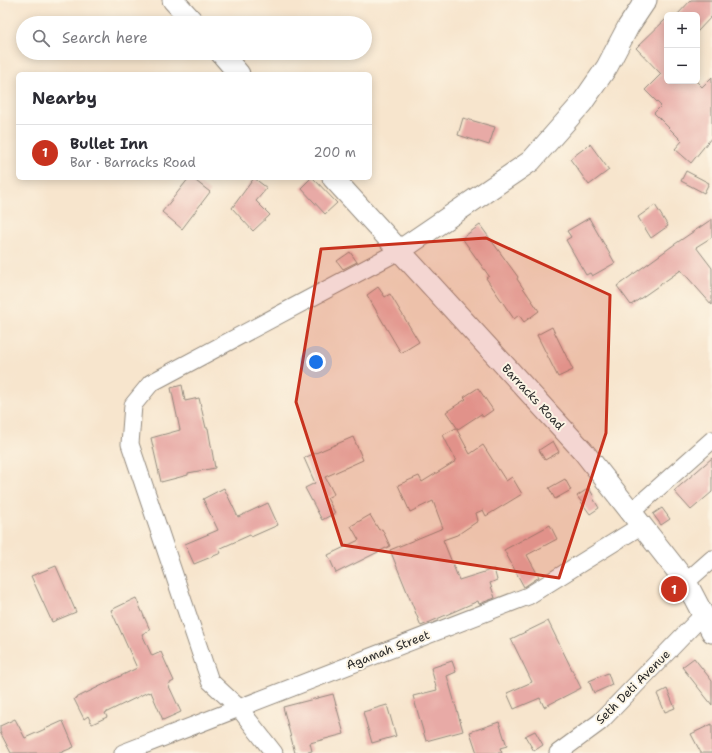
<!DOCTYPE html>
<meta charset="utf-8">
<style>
:root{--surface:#fff;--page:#f7f7f7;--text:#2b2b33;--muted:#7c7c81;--line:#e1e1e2;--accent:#c8321e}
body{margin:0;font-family:"Shantell Sans",sans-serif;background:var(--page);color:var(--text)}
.controls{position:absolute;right:12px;top:12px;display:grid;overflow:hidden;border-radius:6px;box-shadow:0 2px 10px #0003}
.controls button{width:36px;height:36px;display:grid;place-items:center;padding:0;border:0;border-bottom:1px solid var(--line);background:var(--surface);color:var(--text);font:20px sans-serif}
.you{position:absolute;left:316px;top:362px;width:14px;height:14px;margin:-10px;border:3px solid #fff;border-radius:50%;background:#1a73e8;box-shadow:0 0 0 6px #1a73e833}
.badge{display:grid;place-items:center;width:26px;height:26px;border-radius:50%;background:var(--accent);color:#fff;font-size:13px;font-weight:700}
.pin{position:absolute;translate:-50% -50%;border:2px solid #fff;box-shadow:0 1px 4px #0006}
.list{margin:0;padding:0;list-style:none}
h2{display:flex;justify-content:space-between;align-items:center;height:52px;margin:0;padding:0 16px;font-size:17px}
h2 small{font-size:13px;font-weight:400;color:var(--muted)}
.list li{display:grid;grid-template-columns:26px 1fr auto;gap:12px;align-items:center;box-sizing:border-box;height:56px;padding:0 16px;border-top:1px solid var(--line)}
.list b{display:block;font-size:15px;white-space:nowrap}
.list p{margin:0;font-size:13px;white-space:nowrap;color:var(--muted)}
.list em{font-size:13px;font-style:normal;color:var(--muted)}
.icon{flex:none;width:22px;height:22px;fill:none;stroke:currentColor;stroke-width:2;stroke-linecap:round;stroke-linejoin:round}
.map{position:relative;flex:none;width:712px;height:753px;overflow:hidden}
.search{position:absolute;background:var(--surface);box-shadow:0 2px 10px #0003;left:16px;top:16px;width:356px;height:44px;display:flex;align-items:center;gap:10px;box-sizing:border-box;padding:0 14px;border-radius:22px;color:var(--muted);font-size:15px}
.panel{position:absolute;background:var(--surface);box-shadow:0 2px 10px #0003;left:16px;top:72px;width:356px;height:108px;border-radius:6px}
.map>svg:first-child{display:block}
.building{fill:#e8aaa6}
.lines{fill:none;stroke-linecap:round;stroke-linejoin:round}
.minor-casing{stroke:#91887c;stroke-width:19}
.tertiary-casing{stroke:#91887c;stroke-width:23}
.minor{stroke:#fff;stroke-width:17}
.tertiary{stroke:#fff;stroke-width:21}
.marked{fill:#c8321e;fill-opacity:0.2;stroke:#c8321e;stroke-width:3;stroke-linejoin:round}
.labels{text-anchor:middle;stroke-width:4;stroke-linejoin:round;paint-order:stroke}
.street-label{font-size:12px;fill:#2b2b2b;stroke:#fcf5e5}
</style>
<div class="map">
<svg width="712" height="753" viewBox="0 0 712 753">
<rect width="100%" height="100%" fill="#fcf5e5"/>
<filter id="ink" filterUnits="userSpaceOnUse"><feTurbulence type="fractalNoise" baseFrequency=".025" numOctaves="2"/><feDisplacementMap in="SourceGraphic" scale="8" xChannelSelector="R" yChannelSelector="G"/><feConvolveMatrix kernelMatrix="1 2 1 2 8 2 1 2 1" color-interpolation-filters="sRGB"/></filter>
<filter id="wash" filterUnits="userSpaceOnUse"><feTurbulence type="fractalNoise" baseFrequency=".012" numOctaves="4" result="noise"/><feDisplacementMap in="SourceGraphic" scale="16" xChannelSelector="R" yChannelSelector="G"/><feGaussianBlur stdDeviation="0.9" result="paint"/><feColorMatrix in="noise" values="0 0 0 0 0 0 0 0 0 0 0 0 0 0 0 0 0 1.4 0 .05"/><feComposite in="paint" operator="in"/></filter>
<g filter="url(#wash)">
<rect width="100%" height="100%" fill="#f7e5cd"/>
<g id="blocks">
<path class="building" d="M691,0H712V16L697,32V15H677Z
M667,18V81H696L702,87L712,77V137L691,163L675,149L682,141L654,113L661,106L645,90L661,74L636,48Z
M463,118L495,127L489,145L458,135Z
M590,144L609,170L589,185L570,159Z
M686,171L709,183L704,193L681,181Z
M189,178H192L210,192L182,229L162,212Z
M254,178L267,188L256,201L270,215L253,231L232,208Z
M311,178H313L337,203L325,214L301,188Z
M655,205L668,226L651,238L638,217Z
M589,218L615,263L592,276L590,273L586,275L566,240L571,237L567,231Z
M712,219V237L696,247L712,268V305L681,270L631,305L617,286L675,244Z
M480,225L518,277L517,279L539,311L524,322L519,315L514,319L486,278L489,276L462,238Z
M350,252L357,262L343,269L337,261Z
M378,287L385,297L390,294L419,342L401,353L367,295Z
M552,327L573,370L558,377L537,335Z
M182,385L185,401L199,398L206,428H208L215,468L188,473V475L161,482L151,438L180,430L171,388Z
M478,388L493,410L483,417L481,414L458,429L446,412L466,399L464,397Z
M456,428L470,454L483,445L506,481L512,477L522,494L486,516L483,510L476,513L478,521L457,535L443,540L459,580L494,569L497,580L490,583L495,598L479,604L478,601L421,626L390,550L443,528L433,501L410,512L398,485L419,476L422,482L456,461L443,435Z
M353,437L363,460L325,477L334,494L327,498L335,513L322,520L305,488L315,483L304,458Z
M553,441L559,452L545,460L539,450Z
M712,458V492L691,510L674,491Z
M565,479L571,490L555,499L549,488Z
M224,488L238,517L268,503L278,525L251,537L250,535L219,549L221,553L194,564L185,544L218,530L203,499Z
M589,488L594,497L593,498L599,508L590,514L577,496Z
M662,508L670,519L661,525L653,514Z
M370,515L379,530L382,529L390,546L336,573L328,555L359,540L351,526Z
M550,525L557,539L527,555L539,577L524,587L504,550Z
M56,566L76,612L52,622L31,576Z
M136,598L150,630L142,634L152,656L161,652L174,681L168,684L181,712L163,720L151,692L149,693L148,692L105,713L107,717L92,724L88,716L84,719L74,699L137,668L111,610Z
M548,621L581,688L544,707L540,698L514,709L507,693L532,682L511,639Z
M694,658L712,681V705L682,667Z
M452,661L456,672L447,676L463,731L426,741L413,696L437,690L431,668Z
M608,673L612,685L594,693L589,681Z
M667,689L675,708L665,712L657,694Z
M333,694L344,734L310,743L312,751L304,753H295L283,707Z
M387,705L396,736L372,743L363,712Z
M15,719L25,738L63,721L74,747L60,753H11L0,732V726Z
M499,722L507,746L500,748L502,753H477L470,732Z
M712,724V753H701L691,734Z
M535,731L543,745L534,751L525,736Z"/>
</g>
</g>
<g filter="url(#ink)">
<use href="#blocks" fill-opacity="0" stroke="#91887c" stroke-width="1"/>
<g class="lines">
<defs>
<path id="minor" d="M631,512L712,440
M686,582L712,559
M123,753L528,596L642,525
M274,753L239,708L210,681L130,444L133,405L151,383L399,251
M558,753L600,722L703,615"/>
<path id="tertiary" d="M173,0L194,23
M221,53L239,74
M333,178L583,451L686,582L712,632
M399,251L531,161L582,103L607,67L628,27L646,0"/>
</defs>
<use href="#minor" class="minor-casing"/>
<use href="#tertiary" class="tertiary-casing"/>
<use href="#minor" class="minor"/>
<use href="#tertiary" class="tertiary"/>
</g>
</g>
<path class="marked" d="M486,238L610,295L606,433L559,578L342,545L296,402L321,249Z"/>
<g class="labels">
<g class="street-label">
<text transform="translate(533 397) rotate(47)" y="4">Barracks Road</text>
<text transform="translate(388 650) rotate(-21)" y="4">Agamah Street</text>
<text transform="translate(633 687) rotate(-45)" y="4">Seth Deti Avenue</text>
</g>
</g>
</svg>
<div class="controls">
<button>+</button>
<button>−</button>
</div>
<div class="you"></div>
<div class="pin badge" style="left:674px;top:589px">1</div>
<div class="search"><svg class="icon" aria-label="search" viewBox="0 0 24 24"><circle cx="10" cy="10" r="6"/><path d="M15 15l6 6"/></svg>Search here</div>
<section class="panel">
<h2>Nearby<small></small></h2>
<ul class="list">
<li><span class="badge">1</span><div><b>Bullet Inn</b><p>Bar · Barracks Road</p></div><em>200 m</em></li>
</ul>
</section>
</div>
